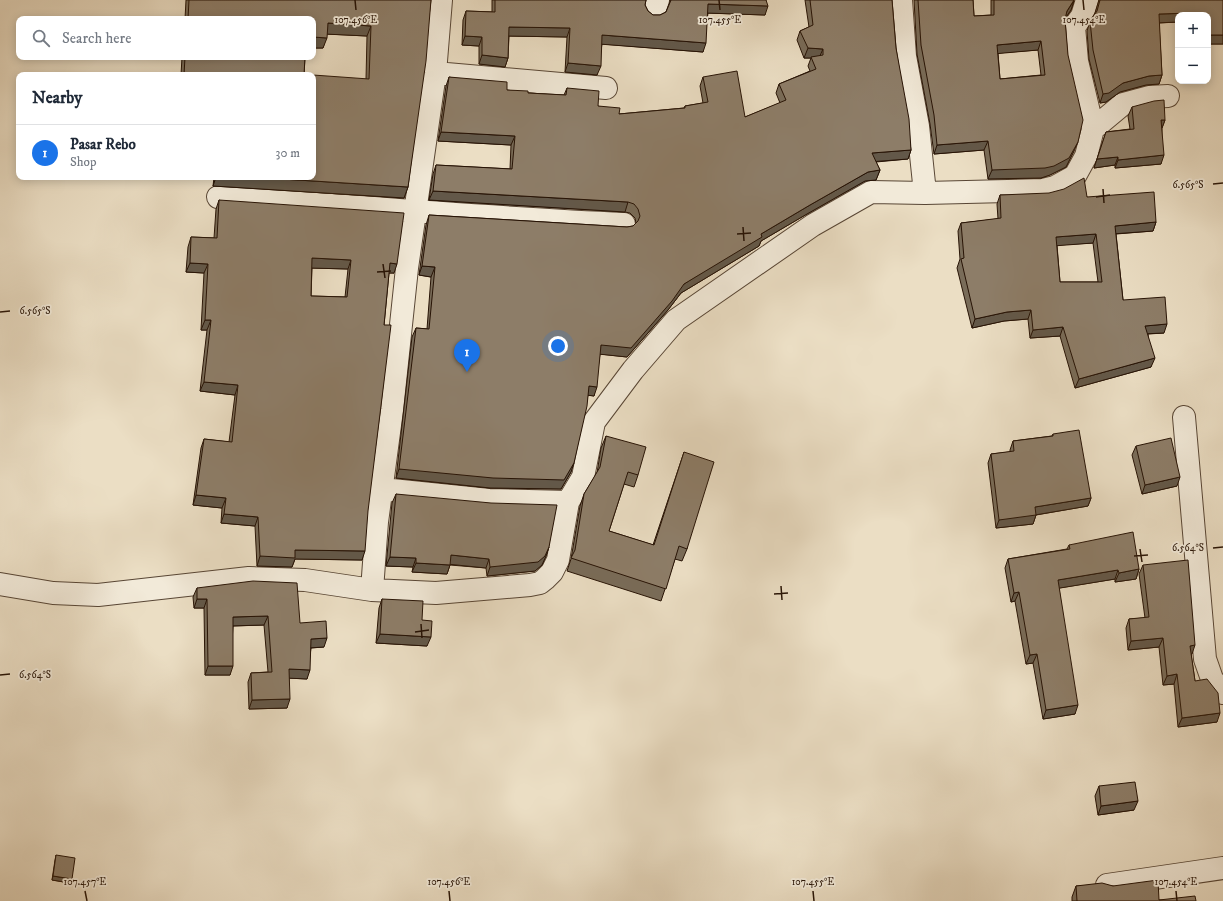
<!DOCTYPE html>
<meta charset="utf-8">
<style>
:root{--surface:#fff;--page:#f6f6f7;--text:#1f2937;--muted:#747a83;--line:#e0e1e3;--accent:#1a73e8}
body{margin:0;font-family:"IM FELL DW Pica",serif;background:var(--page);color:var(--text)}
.controls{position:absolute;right:12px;top:12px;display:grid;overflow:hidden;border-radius:8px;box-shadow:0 2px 10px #0003}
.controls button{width:36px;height:36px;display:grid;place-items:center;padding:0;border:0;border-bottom:1px solid var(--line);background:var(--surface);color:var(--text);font:20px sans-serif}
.you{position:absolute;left:558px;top:346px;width:14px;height:14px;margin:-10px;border:3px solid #fff;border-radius:50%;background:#1a73e8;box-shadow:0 0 0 6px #1a73e833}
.badge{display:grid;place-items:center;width:26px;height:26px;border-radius:50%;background:var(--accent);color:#fff;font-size:13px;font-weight:700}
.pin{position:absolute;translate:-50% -33px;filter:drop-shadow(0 1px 2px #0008)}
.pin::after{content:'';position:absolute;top:21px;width:14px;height:12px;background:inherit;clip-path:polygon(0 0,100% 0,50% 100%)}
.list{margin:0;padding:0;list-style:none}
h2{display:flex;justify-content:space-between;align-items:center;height:52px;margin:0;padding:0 16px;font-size:17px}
h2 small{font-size:13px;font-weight:400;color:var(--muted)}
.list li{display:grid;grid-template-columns:26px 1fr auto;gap:12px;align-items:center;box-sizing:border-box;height:56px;padding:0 16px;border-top:1px solid var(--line)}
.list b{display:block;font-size:15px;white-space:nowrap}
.list p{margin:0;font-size:13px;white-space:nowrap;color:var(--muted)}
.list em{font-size:13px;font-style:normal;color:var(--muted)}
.icon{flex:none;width:22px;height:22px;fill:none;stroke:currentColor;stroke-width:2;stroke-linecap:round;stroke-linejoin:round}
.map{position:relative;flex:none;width:1223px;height:901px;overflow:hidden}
.search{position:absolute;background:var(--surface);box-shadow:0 2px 10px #0003;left:16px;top:16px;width:300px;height:44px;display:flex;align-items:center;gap:10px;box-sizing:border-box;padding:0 14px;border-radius:8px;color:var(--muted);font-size:15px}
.panel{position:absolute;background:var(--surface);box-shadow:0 2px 10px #0003;left:16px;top:72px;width:300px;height:108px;border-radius:8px}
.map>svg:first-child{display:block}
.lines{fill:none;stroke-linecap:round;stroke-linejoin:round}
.street-casing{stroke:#584635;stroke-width:24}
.street{stroke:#f2ead9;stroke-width:22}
.wall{fill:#796c59;stroke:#271305;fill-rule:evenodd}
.shaded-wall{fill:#635849;stroke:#271305}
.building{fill:#8d7d68;stroke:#271305;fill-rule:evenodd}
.ticks{fill:none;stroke:#271305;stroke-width:1.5}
.ticks-label{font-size:10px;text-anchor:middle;fill:#271305;stroke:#f2ead9;stroke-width:3.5;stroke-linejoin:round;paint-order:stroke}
</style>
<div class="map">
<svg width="1223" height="901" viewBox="0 0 1223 901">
<rect width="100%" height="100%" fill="#ebdec4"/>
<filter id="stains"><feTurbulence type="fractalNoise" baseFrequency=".005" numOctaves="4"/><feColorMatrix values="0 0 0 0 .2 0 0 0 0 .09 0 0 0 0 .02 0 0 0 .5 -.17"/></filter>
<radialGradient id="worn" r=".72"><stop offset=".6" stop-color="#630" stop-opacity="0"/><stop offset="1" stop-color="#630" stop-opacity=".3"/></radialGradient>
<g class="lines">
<defs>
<path id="street" d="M654,12L658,0
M435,73L606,88
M1093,129L1123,104L1149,97L1168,96
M925,193L1043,190L1055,187L1075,176L1086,156L1093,129L1077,61L1074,27L1082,16L1087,0
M218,197C353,206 488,218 624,224
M1184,417L1205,659L1212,679L1223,693
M382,489L489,500L568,502
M0,584L53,593L98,595L249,578L305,580L372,590L436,593L530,585L540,583L545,579L552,572L558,560L568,502L583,477L594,422L633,370L676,320L813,225L871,192L925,193L918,126L905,56L901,0
M372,590L377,522L392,410L407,268L435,73L441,0
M1107,885L1223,868"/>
</defs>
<use href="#street" class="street-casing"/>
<use href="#street" class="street"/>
</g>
<path class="wall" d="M186,0H431L408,187L404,198L213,186L214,178L191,177H313L366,79L367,36L327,34L323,48H313V19H185Z
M492,0H646L645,5L648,11L653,15H660L666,12L670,2V0H766L765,15L708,13L703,52L602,44L597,75L565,72L567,37L509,36L508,58L505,67L479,64V46L462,45L463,20L466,11L492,12Z
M805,0H892L896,48L911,150L908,159L876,162L880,170L876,180L865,181L807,214L761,241L759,246L681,293L668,310L627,357L600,354L594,396L588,395L571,472L561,489L490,488L396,478L412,337L416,328L427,329L431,277L419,275L426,225L429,215L627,227L633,226L636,223L635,218L630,213L625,212L429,200L433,174L436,165L510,169L511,145L438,141L446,86L449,77L507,90L528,93L564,95L567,88L598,106L619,114L684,108L685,106L703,103L700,86L703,77L745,117L780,103L776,93L779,84L810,71L808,66L811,58H804L797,40L800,31L809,27Z
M914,0H973L974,16L991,15V0H1074L1071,10L1065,19L1074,151L1066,167L1050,175L1041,178L988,179L984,150L934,154L930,124L917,54ZM1038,50L1041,75L1000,79L998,53Z
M1099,0H1223V44H1208V15H1178V22L1159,23L1162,75L1159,84L1146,85L1120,92L1106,102L1100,103L1089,59L1087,31L1090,21L1095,13Z
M182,57H305L304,75H309H181Z
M1132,107L1165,120L1162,128L1161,164L1115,168V165L1094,168L1106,132L1130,129L1128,116Z
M1000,195L1087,197L1156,222L1153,231L1116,234L1123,300L1164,333L1148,334L1151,367L1075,388L1060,336L1030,338L1028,319L1004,321L972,328L957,268L960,259L958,231L961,223L998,219L997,204ZM1093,243L1098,282H1060L1057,245Z
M219,200L394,273H389L384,325L362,560L295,559L292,567L257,566L255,526L221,523L222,508L193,505L201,448L204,439L229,442L235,395L200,391L207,330H201L204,273L186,272L188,247L191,237L214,238L216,209ZM312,268L348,269L345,297L311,296Z
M1053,434L1091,498L1088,506L1036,515L1033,524L996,528L988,463L991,454L1010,452V450L1013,441L1052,436Z
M606,436L638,475L634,487L624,484L609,531L653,545L684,452L687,549L682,561L675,559L661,601L567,571L571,559L580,506L584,494L597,473L601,448Z
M1136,446L1177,486L1142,494L1132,455Z
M396,494L549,547L546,556L542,565L535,571L487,576L486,568L450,565L447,574L412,572L413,567L386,566L392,503Z
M1069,545L1139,569L1136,579L1115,582V579L1059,588L1075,714L1043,719L1033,663L1026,664L1015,601L1011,602L1005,568L1008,559L1067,549Z
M1143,565L1192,654H1191L1195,681L1217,722L1178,727L1174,684L1163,685L1159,647L1128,650L1126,628L1129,619L1145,618L1139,574Z
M197,588L300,623L324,647L311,648L307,679L289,678L287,708L249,709L248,682L251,673L268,672L264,625L233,626L230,675H205L204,608H194L193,597Z
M382,599L422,620L427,646L376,643L379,608Z
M1099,786L1134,810L1098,815L1095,796Z
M56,855L70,883L52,880L55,860Z
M1076,886H1113L1159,900L1196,901H1072V897Z"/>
<path class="shaded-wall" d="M1074,1L1071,10L1064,20L1067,11Z
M708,4L768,6L765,15L705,13Z
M1194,13L1193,15H1178V22L1155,23L1159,14Z
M328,23L371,26L367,36L324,34Z
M509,27L570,28L567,37L506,36Z
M602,35L706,43L703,52L599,44Z
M1208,35H1223V44H1208Z
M465,36L482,37L479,46L462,45Z
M313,37L327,38L323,48H313Z
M1041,41L1038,50L993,54L997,45Z
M808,48L823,49L819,58H804Z
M482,55L508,58L505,67L479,64Z
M568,63L601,66L597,75L565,72Z
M1162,75L1159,84L1146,85L1120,92L1106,102L1100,103L1103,94L1123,83L1149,76Z
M1161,120H1165L1162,128Z
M441,132L515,136L511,145L438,141Z
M988,141L984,150L934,154L937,145Z
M1078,142L1074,151L1066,167L1050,175L1041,178L988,179L992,170Z
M911,150L908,159L869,162L872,153Z
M1164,155L1161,164L1115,168L1118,160Z
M1118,157L1115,165L1094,168L1097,159Z
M880,170L876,180L865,181L807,214L761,241L759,246L681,293L668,310L627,357L598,354L601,345L684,284L761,234L810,205L868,172Z
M191,177H214V178Z
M216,177H250L408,187L404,198L213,186Z
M433,191L628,202L625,212L429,200Z
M1156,222L1153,231L1112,234L1115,226Z
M1096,234L1093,243L1053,246L1056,237Z
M312,258L351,260L348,269L309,268Z
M190,263L208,264L204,273L186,272Z
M390,263L397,264L394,273H387Z
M422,266L435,267L431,277L419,275Z
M1031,310L1028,319L1004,321L972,328L975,319L1007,312Z
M205,320H211L207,330H201Z
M1167,324L1164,333L1142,334L1145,326Z
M1063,327L1060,336L1030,338L1033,330Z
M1155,358L1151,367L1075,388L1079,379Z
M204,382L238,385L235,395L200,391Z
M589,386L597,387L594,396L586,395Z
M574,463L571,472L561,489L490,488L396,478L399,469Z
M1180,477L1177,486L1142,494L1145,485Z
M196,495L226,498L222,508L193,505Z
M1091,498L1088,506L1035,515H1036L1033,524L996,528L999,520L1035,507Z
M224,514L258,517L255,526L221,523Z
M549,547L546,556L542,565L535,571L487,576L490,567Z
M295,550L365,551L362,560L295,559L292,567L257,566L260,556Z
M451,555L489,559L486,568L447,564Z
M390,557L416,558L413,567L386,566Z
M416,563L450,565L447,574L412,572Z
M1139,569L1136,579L1115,582L1119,573Z
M1118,570L1115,579L1054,589L1058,580Z
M1019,592L1015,601L1011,602L1014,593Z
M197,599H207L204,608H194Z
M268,616L264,625L229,626L233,617Z
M380,634L431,637L427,646L376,643Z
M327,638L324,647L308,648L311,639Z
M1163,638L1159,647L1128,650L1131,641Z
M1195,645L1192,654L1187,655L1190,646Z
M1037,654L1033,663L1026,664L1030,655Z
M208,666H233L230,675H205Z
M289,669L310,670L307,679L286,678Z
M1177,674L1174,684L1163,685L1167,676Z
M290,699L287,708L249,709L252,700Z
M1078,705L1075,714L1043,719L1046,710Z
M1220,713L1217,722L1178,727L1182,718Z
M1138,801L1134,810L1098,815L1101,806Z
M53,876L72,879L70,883L52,880Z"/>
<path class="building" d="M189,0H431L426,61L408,187L250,177H313V75L369,79L371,26L328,23L327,38L313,37V19H188Z
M495,0H646L645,5L648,11L653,15H660L666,12L671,0H766L768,6L708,4L706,43L602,35L601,66L568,63L570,28L509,27L508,58L482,55V37L465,36L466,11L495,12Z
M810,0H892L896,48L909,119L911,150L872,153L880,170L868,172L810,205L761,234L762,237L684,284L672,301L631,348L601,345L597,387L589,386L587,406L574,463L564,480L493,478L399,469L416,328L429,329L435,267L422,266L429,215L627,227L633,226L638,221L640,216L638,209L634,204L628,202L433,191L436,165L512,169L515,136L441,132L449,77L507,82V90L528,91V93L566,95L567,88L599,91L598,106L620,108L619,114L685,108V106L708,102L703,77L737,71L745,117L786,100L779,84L816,69L811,57L823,55V49L808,48L800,31L813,25Z
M918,0H973L974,16L994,15V0H1074L1067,11L1065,19L1068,55L1083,120L1078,142L1069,158L1054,166L1045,168L992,170L988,141L937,145L934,115L921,45ZM1041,41L1045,75L1000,79L997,45Z
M1100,0H1223V35H1208V15H1194V13L1159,14L1162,75L1149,76L1123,83L1109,93L1103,94L1093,50L1090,21L1097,11Z
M185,57H305L304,75H309H184Z
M1164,100L1165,120H1161L1164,155L1118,160V157L1097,159L1106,132L1134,129L1132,107L1154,101Z
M1084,178L1087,197L1154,192L1156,222L1115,226L1123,300L1165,297L1167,324L1145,326L1155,358L1079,379L1063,327L1033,330L1031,310L1007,312L975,319L961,259L964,258L961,223L1001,218L1000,195L1049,193L1064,189ZM1096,234L1102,282H1060L1056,237Z
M219,200L404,213L397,264L390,263L384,325H391L368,511L365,551L295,550V558L260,556L258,517L224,514L226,498L196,495L204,439L232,442L238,385L204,382L211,320H205L208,264L190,263L191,237L217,238ZM312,258L351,260L347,297L311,296Z
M1079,430L1091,498L1035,507L1036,515L999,520L991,454L1014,451L1013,441L1053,436V434Z
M606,436L646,447L638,475L628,472L609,531L654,545L684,452L714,462L687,549L679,546L666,589L571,558L575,550L584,494L600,467Z
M1171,438L1180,477L1145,485L1136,446Z
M396,494L491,503L557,505L549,547L545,556L538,562L490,567L489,559L451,555L450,565L416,563V558L390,557Z
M1133,532L1139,569L1119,573L1118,570L1058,580L1078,705L1046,710L1037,654L1030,655L1019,592L1014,593L1008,559L1070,549L1069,545Z
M1188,560L1195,645L1190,646L1195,681L1207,679L1218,693L1220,713L1182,718L1177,674L1167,676L1163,638L1131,641L1129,619L1149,617L1143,565Z
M253,581L297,583L300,623L326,621L327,638L311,639L310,670L289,669L290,699L252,700L251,673L272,672L268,616L233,617V666H208L207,599H197V588Z
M382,599L423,601L422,620L432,621L431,637L380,634Z
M1135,782L1138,801L1101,806L1099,786Z
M56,855L75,858L72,879L53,876Z
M1158,880L1159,900L1195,896L1196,901H1077L1076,886L1102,883L1113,886Z"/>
<path class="ticks" d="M355,0L356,10M719,0L720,10M1083,0L1084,10M1213,184L1223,183M1103,189L1104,203M1096,197L1110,195M743,227L744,241M737,234L751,233M383,264L385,278M377,272L391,271M0,312L10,311M1213,548L1223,547M1140,549L1142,562M1134,556L1148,555M781,586L782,600M774,594L788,593M421,624L422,638M415,632L429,630M0,675L10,674M85,891L87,901M449,891L450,901M813,891L814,901M1176,891L1177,901"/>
<g class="ticks-label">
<text x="356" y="23">107.456°E</text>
<text x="720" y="23">107.455°E</text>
<text x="1084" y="23">107.454°E</text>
<text x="1188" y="188">6.565°S</text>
<text x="35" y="314">6.565°S</text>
<text x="1188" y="551">6.564°S</text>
<text x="35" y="678">6.564°S</text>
<text x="85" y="885">107.457°E</text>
<text x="449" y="885">107.456°E</text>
<text x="813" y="885">107.455°E</text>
<text x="1176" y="885">107.454°E</text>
</g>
<rect width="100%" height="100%" filter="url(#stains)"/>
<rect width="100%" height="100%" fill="url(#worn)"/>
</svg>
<div class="controls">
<button>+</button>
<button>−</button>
</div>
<div class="you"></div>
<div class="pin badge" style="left:467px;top:372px">1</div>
<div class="search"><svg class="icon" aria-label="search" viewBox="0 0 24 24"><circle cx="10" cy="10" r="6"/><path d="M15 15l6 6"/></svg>Search here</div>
<section class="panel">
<h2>Nearby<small></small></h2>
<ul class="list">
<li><span class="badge">1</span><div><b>Pasar Rebo</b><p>Shop</p></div><em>30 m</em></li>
</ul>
</section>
</div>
